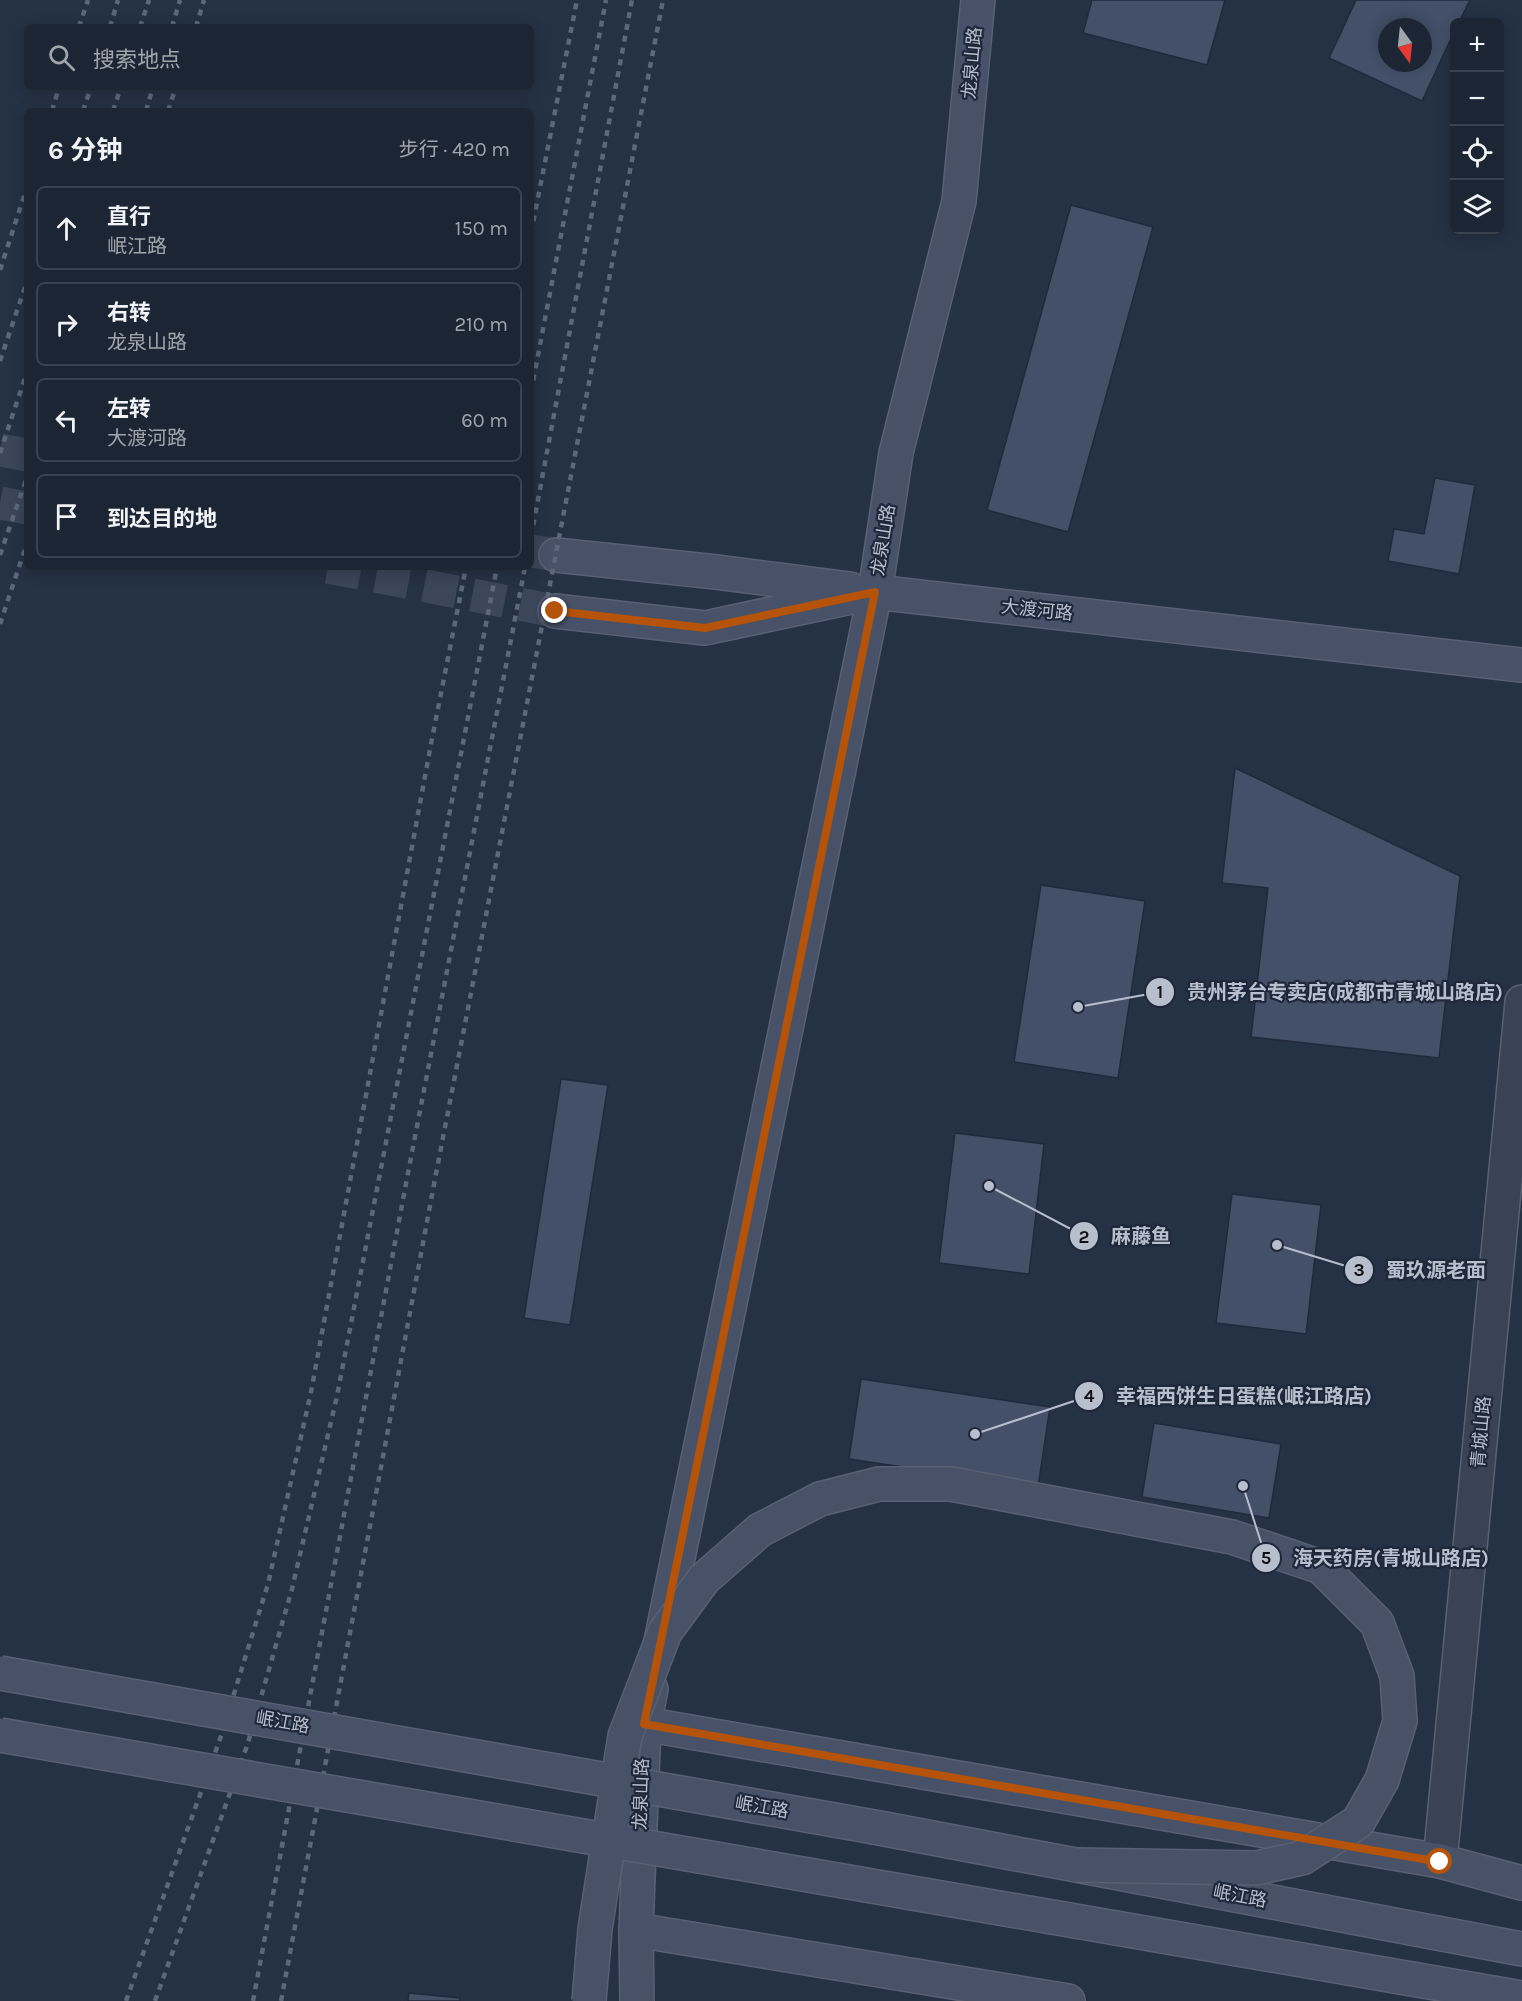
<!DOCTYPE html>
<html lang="zh">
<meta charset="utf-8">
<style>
:root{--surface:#1c2534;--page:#252d3c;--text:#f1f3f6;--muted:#a0a5ac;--line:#3a424f}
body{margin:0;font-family:Karla,"Noto Sans SC",sans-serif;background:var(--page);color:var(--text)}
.controls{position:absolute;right:18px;top:18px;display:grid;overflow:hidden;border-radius:9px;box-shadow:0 3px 15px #0003}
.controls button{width:54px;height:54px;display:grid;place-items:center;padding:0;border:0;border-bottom:2px solid var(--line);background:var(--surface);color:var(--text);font:30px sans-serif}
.compass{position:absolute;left:1378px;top:18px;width:54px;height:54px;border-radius:50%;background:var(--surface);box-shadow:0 3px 15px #0003;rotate:165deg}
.stop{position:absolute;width:18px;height:18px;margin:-14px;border:4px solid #b45309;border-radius:50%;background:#fff}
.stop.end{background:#b45309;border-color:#fff;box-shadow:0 2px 6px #0008}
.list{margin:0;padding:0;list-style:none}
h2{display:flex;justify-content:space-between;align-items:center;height:78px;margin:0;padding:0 24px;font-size:26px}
h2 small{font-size:20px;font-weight:400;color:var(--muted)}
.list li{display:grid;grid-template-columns:39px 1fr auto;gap:18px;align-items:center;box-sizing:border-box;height:84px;margin:0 12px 12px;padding:0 12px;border:2px solid var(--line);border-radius:9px}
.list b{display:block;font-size:22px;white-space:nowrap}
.list p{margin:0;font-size:20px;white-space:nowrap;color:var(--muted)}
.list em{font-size:20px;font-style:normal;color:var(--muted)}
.icon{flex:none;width:33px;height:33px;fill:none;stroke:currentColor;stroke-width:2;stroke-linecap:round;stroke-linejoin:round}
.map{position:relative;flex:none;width:1522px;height:2001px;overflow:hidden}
.search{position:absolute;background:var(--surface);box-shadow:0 3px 15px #0003;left:24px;top:24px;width:510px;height:66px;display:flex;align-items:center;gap:15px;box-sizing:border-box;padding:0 21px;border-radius:9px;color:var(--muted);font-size:22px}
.panel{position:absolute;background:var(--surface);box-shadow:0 3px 15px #0003;left:24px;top:108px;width:510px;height:462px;border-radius:9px}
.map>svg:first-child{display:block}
.building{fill:#435068;stroke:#202a3c;stroke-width:1.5;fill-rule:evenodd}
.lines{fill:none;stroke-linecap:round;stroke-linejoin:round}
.secondary-tunnel{stroke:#3b465a;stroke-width:33;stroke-dasharray:33 16;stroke-linecap:butt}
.street-casing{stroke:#586172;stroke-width:36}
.secondary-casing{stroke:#586172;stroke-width:36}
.street{stroke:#3a4355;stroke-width:33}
.secondary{stroke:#475168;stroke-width:33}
.rail{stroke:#5b677c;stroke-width:4.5;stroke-dasharray:6 6;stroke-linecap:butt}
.secondary-bridge-casing{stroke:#586172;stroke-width:36;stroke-linecap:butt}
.secondary-bridge{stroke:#475168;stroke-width:33}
.route{stroke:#b45309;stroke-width:8}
.labels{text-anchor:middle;stroke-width:4.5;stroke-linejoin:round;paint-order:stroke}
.street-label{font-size:18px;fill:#b7bece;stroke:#1e283a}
.leader{fill:none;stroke:#b7bece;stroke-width:2}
.callout-dot{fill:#b7bece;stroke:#1e283a;stroke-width:2}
.mark-label{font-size:18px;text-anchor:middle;font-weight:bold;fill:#111}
.callout-label{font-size:20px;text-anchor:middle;font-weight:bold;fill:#b7bece;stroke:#1e283a;stroke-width:4.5;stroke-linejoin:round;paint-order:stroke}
</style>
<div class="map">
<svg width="1522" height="2001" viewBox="0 0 1522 2001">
<rect width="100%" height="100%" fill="#253145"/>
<path class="building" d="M1092,0H1225L1207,65L1083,33Z
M1356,0H1470L1459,22H1454V32L1422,101L1329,58ZM1387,27H1423V63H1387Z
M1071,205L1153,227L1068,532L987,510Z
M1435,478L1475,485L1459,574L1388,561L1394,529L1424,534Z
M1235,768L1460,876L1439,1058L1251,1037L1268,888L1222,883Z
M1041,885L1145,901L1118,1078L1014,1062Z
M561,1079L608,1085L570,1325L524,1318Z
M955,1133L1044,1144L1029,1274L939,1263Z
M1232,1194L1321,1205L1306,1334L1216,1323Z
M861,1379L1050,1407L1038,1487L849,1459Z
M1154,1423L1281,1444L1269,1518L1142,1497Z
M409,1993L460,1998V2001H408Z"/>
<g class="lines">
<path class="secondary-tunnel" d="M0,450L27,455
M0,503L27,508
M531,551L556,555
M328,567L555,611"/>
<defs>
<path id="street" d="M1440,1861L1522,1002"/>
<path id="secondary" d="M556,555L716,572L850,589
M555,611L705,628L875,592L1522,665
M661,1641L875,592L896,453L959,201L978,0
M644,1724L1440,1861L1522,1883
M874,1827L1522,1949
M866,1885L1522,1998
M636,1930L1068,2001
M637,2001L636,1930L644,1724L651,1689"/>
</defs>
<use href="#street" class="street-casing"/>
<use href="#secondary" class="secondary-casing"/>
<use href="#street" class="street"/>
<use href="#secondary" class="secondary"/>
<path class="rail" d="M79,27L88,0
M110,27L118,0
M140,27L149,0
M172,27L180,0
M196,27L204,0
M52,111L59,87
M83,111L91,87
M113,111L121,87
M146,111L153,87
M168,111L176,87
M531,233L577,0
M0,270L27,187
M0,361L27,281
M531,392L606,0
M0,453L27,372
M531,537L632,0
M0,555L27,477
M0,624L27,543
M126,2001L220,1739L268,1584L311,1392L431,744L466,567
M155,2001L247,1746L292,1589L337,1396L497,567
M253,2001L408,1173L525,567
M281,2001L435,1179L663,0"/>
<defs>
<path id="secondary-bridge" d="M0,1673L874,1827
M0,1735L866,1885
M589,2001L595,1929L625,1736L665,1632L704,1579L760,1530L820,1499L879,1484H951L1232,1537L1321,1567L1377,1623L1397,1676L1400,1721L1382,1780L1358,1822L1302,1858L1256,1868L1076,1865"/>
</defs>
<use href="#secondary-bridge" class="secondary-bridge-casing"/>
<use href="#secondary-bridge" class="secondary-bridge"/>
</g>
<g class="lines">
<path class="route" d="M555,611L705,628L875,592L644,1724L1440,1862"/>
</g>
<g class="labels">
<g class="street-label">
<text transform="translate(972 63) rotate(-85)" y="6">龙泉山路</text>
<text transform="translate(883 540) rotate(-81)" y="6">龙泉山路</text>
<text transform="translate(1037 610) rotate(6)" y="6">大渡河路</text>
<text transform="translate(1481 1432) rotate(-85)" y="6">青城山路</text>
<text transform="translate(283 1722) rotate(10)" y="6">岷江路</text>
<text transform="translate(641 1794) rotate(-88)" y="6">龙泉山路</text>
<text transform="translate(762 1807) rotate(10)" y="6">岷江路</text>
<text transform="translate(1240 1896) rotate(11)" y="6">岷江路</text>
</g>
</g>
<path class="leader" d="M1078 1007L1160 992M989 1186L1084 1236M1277 1245L1359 1270M975 1434L1089 1396M1243 1486L1266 1558"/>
<g class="callout-dot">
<circle cx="1078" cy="1007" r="6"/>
<circle cx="989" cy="1186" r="6"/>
<circle cx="1277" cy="1245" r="6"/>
<circle cx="975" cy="1434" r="6"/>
<circle cx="1243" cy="1486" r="6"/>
<circle cx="1160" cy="992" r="15"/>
<circle cx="1084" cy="1236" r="15"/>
<circle cx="1359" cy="1270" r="15"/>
<circle cx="1089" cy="1396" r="15"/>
<circle cx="1266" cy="1558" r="15"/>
</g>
<g class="mark-label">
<text x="1160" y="998">1</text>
<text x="1084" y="1243">2</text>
<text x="1359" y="1276">3</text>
<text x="1089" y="1402">4</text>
<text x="1266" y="1564">5</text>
</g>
<g class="callout-label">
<text x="1345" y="999">贵州茅台专卖店(成都市青城山路店)</text>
<text x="1141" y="1243">麻藤鱼</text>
<text x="1436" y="1277">蜀玖源老面</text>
<text x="1244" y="1403">幸福西饼生日蛋糕(岷江路店)</text>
<text x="1391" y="1565">海天药房(青城山路店)</text>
</g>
</svg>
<div class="controls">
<button>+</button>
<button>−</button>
<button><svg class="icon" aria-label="locate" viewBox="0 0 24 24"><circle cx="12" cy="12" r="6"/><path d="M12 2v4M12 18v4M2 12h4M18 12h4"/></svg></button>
<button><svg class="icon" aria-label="layers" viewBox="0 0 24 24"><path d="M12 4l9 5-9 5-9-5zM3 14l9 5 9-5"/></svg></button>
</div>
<svg class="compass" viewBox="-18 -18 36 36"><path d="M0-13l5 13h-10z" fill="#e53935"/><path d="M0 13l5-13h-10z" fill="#a0a5ac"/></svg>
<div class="stop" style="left:1440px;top:1862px"></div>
<div class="stop end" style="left:555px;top:611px"></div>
<div class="search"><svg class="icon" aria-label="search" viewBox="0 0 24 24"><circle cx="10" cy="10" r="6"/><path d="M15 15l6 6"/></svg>搜索地点</div>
<section class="panel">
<h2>6 分钟<small>步行 · 420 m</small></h2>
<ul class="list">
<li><svg class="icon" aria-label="ahead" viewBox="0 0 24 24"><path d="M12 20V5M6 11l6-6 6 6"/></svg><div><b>直行</b><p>岷江路</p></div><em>150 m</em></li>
<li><svg class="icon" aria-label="right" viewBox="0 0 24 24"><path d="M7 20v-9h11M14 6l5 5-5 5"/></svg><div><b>右转</b><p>龙泉山路</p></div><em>210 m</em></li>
<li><svg class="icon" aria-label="left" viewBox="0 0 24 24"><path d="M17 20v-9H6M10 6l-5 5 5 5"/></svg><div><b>左转</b><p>大渡河路</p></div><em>60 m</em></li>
<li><svg class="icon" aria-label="arrive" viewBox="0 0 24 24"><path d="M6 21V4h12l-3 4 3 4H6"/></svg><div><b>到达目的地</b></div></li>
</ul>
</section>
</div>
